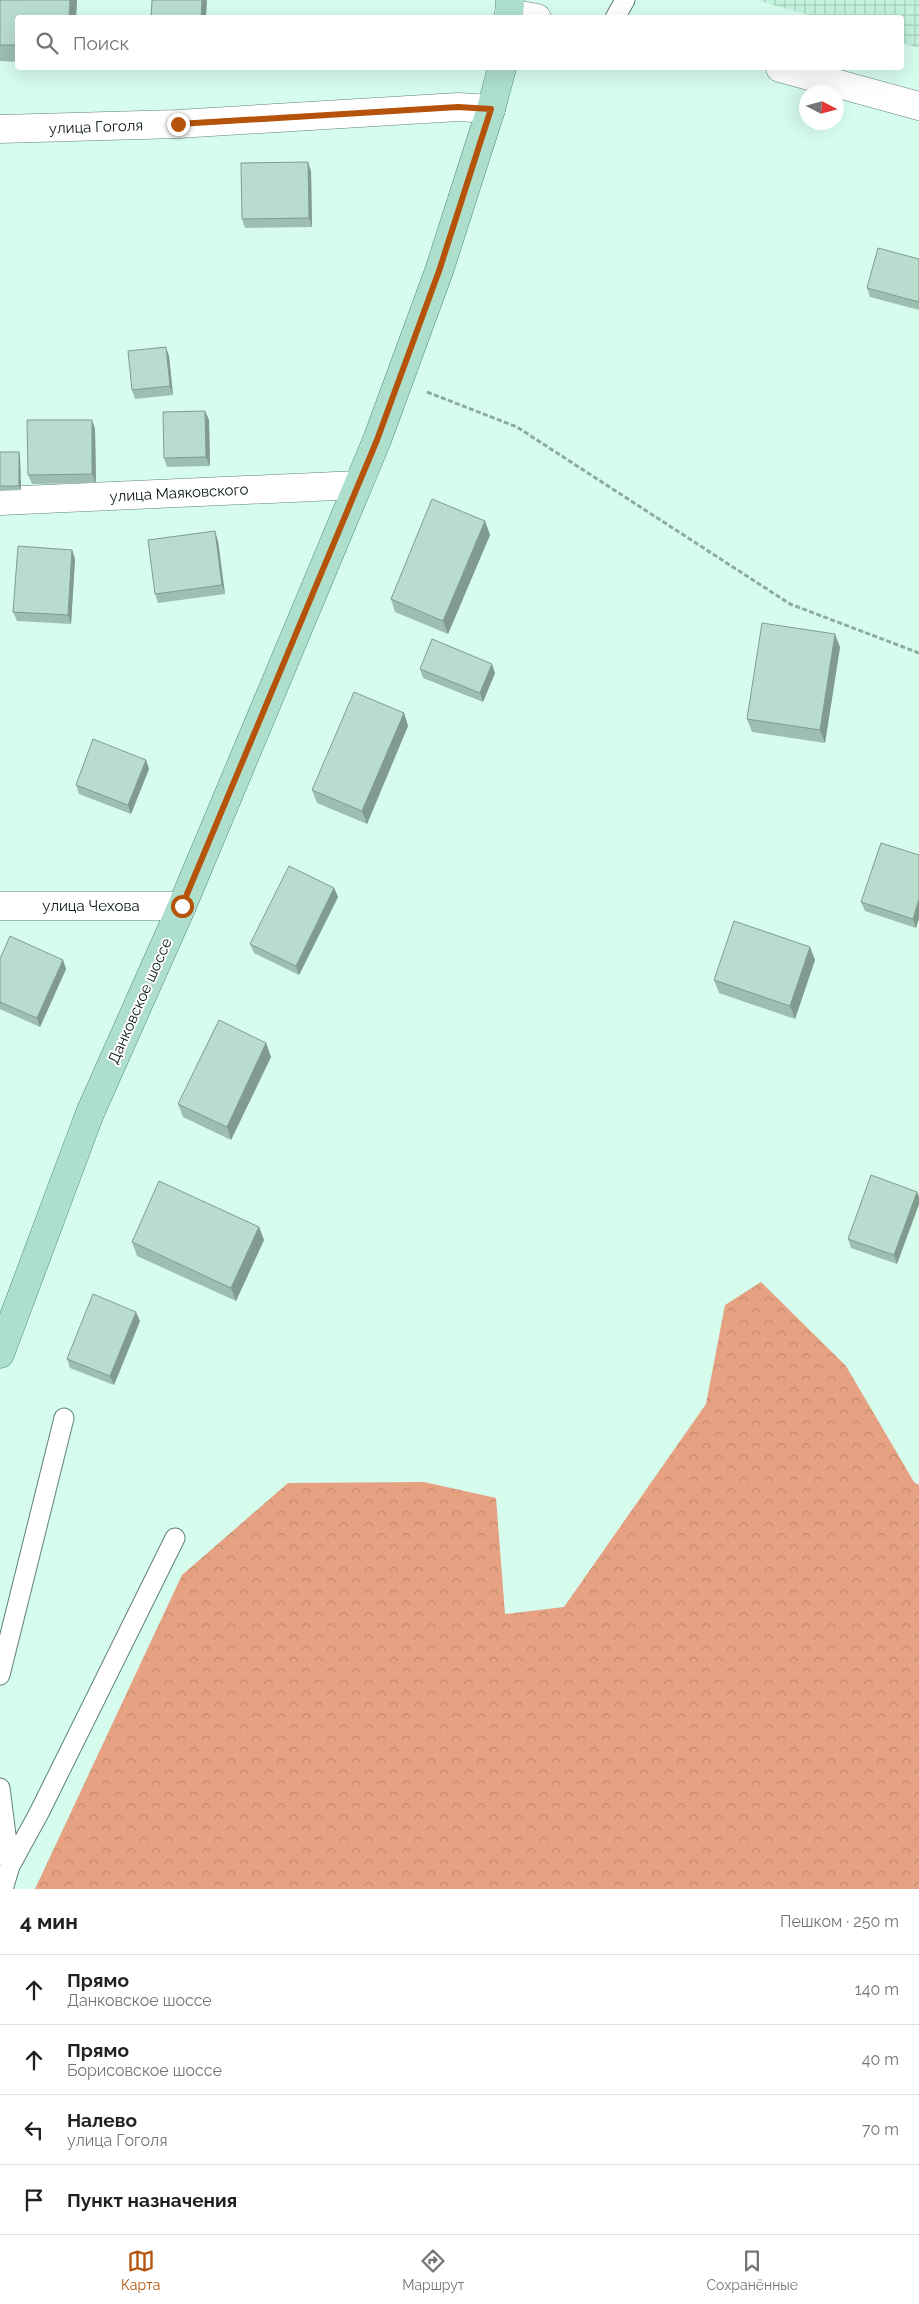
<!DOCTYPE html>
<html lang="ru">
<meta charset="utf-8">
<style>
:root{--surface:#fff;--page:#f6f6f6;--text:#202124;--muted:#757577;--line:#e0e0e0;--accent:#b45309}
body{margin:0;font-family:Raleway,sans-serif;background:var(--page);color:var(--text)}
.compass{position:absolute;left:799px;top:85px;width:45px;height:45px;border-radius:50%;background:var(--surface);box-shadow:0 5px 20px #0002;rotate:96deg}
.stop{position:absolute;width:15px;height:15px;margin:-11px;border:4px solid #b45309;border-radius:50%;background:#fff}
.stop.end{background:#b45309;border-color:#fff;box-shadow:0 1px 5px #0008}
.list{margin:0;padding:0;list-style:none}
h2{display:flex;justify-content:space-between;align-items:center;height:65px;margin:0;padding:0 20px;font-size:21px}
h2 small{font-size:16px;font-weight:400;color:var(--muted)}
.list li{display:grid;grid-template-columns:32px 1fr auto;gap:15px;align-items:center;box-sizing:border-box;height:70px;padding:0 20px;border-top:1px solid var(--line)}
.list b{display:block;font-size:19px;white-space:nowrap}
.list p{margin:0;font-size:16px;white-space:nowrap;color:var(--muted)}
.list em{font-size:16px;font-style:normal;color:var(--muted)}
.icon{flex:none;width:28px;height:28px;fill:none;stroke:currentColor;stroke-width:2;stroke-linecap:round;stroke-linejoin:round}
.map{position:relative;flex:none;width:919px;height:1889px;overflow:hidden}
.search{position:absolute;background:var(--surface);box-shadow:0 5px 20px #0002;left:15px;right:15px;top:15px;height:55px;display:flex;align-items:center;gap:12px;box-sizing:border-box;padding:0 18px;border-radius:5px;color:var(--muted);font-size:19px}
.sheet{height:345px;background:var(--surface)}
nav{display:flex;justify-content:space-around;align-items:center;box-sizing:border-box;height:70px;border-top:1px solid var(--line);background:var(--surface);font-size:14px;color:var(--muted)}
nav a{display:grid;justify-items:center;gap:2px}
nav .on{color:var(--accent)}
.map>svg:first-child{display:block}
.industrial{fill:url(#industrial-grid)}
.forest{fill:url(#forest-crowns)}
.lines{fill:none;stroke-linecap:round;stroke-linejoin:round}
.service-casing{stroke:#5f8274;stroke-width:21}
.minor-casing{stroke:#5f8274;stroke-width:29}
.primary-casing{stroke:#518b76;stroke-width:29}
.path{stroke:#8dab9f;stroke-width:3;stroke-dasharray:5 2.5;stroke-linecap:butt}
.service{stroke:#fff;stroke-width:19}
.minor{stroke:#fff;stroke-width:28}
.primary{stroke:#aedfcd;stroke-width:28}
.wall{fill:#9ebeb1}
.shaded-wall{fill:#819b90}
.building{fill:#b8ddce;stroke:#819b90}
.route{stroke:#b45309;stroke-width:6}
.labels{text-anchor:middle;stroke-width:4;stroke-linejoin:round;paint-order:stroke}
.street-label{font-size:15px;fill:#091712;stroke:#fff}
</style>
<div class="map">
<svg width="919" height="1889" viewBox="0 0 919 1889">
<defs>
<pattern id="industrial-grid" width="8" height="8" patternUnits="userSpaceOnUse" patternTransform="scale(1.25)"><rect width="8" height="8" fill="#c3f2df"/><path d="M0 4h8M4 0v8" fill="none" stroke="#a6cfbe"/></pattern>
<pattern id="forest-crowns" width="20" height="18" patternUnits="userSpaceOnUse" patternTransform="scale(1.25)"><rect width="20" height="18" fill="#e5a182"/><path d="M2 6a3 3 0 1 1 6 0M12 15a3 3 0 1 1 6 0" fill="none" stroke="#c38a6f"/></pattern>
</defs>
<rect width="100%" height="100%" fill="#d6fced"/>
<path class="industrial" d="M756,0H919V48L902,43V18L815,17Z"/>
<path class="forest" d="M761,1282L846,1366L914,1482L919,1485V1889H35L182,1575L288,1483L424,1482L496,1498L505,1614L564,1607L706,1404L725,1305Z"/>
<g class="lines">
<defs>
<path id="service" d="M615,18L625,0
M0,1675L64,1418
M0,1788L10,1866
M3,1889L10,1866L39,1813L175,1538"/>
<path id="minor" d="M509,13L537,18
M780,68L919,106
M0,129L178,124L458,107L491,109
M0,501L358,485
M0,906H182"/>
<path id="primary" d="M509,18L510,0
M0,1354L90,1113L182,906L377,440L439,271L491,109L502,68"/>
</defs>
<use href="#service" class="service-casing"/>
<use href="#minor" class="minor-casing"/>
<use href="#primary" class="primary-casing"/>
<path class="path" d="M427,392L517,427L790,604L919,653"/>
<use href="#service" class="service"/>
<use href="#minor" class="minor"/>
<use href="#primary" class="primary"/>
</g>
<path class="wall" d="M0,0H77L76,18H18V62L0,61Z
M311,171L312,227L245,228L242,219Z
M919,259V310L870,297L867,288Z
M169,356L173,395L135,399L132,390Z
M205,411L209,420L210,466L167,467L164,458Z
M92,420L95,429L96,483L32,484L28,475Z
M0,452H19L20,456L21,490L0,491Z
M485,521L490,535L448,634L395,612L391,599Z
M218,541L225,594L158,603L155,594Z
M72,550L75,559L71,624L17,621L13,612Z
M840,647L825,743L752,732L747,719Z
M420,669L495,673L483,702L423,678Z
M404,713L408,726L367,824L317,803L312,790Z
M146,760L149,769L131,814L79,794L76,785Z
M919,855V918L916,928L865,911L861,902Z
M334,888L338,897L299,975L254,953L250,944Z
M810,947L815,960L795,1019L719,993L714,980Z
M0,959L63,960L66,969L40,1027L0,1009Z
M266,1043L271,1057L231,1140L183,1117L178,1104Z
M917,1192L919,1197V1204L897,1264L851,1248L848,1239Z
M259,1227L264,1240L236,1301L137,1256L132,1242Z
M140,1321L114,1385L70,1368L67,1359Z"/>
<path class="shaded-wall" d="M70,0H77L76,18H69Z
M202,0H207L206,18H201Z
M308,162L311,171L312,227L309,218Z
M166,347L169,356L173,395L170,386Z
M205,411L209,420L210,466L206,457Z
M92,420L95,429L96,483L92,474Z
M19,452L20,456L21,490L19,486Z
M485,521L490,535L448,634L443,621Z
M215,531L218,541L225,594L222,585Z
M72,550L75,559L71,624L68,615Z
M835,634L840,647L825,743L820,730Z
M492,664L495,673L483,702L480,693Z
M404,713L408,726L367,824L362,811Z
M146,760L149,769L131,814L128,805Z
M334,888L338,897L299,975L296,966Z
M919,899V918L916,928L913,919Z
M810,947L815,960L795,1019L790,1006Z
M63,960L66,969L40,1027L37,1018Z
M266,1043L271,1057L231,1140L227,1127Z
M917,1192L919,1197V1204L897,1264L894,1255Z
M259,1227L264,1240L236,1301L231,1288Z
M136,1312L140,1321L114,1385L110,1376Z"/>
<path class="building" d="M0,0H70L69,18H18V45H0Z
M152,0H202L201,18H151Z
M308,162L309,218L242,219L241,163Z
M878,248L919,259V302L867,288Z
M166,347L170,386L132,390L128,351Z
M205,411L206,457L164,458L163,412Z
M27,420H92V474L28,475Z
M0,452H19V486H0Z
M432,499L485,521L443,621L391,599Z
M215,531L222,585L155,594L148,540Z
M18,546L72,550L68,615L13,612Z
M762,623L835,634L820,730L747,719Z
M432,639L492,664L480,693L420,669Z
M354,692L404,713L362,811L312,790Z
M93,739L146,760L128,805L76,785Z
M881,843L919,855V899L913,919L861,902Z
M289,866L334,888L296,966L250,944Z
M734,921L810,947L790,1006L714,980Z
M10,936L63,960L37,1018L0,1002V959Z
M219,1020L266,1043L227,1127L178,1104Z
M871,1175L917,1192L894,1255L848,1239Z
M159,1181L259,1227L231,1288L132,1242Z
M93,1294L136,1312L110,1376L67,1359Z"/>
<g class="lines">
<path class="route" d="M178,124L458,107L491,109L439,271L377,440L182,906"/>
</g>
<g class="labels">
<g class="street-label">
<text transform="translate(96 127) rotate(-2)" y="5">улица Гоголя</text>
<text transform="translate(179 493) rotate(-3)" y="5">улица Маяковского</text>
<text x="91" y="911">улица Чехова</text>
<text transform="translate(140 1001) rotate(-66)" y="5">Данковское шоссе</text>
</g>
</g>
</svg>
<svg class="compass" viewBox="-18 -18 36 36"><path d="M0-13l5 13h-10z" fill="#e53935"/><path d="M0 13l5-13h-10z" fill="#757577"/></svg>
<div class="stop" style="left:182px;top:906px"></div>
<div class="stop end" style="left:178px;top:124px"></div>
<div class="search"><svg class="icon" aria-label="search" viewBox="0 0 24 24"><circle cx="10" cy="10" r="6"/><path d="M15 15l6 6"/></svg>Поиск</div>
</div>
<section class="sheet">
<h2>4 мин<small>Пешком · 250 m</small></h2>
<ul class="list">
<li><svg class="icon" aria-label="ahead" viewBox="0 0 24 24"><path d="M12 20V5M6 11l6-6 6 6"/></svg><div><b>Прямо</b><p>Данковское шоссе</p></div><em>140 m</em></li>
<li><svg class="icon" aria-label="ahead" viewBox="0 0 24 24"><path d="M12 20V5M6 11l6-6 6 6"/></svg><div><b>Прямо</b><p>Борисовское шоссе</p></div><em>40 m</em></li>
<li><svg class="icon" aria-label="left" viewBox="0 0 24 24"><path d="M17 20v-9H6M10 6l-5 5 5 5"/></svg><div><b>Налево</b><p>улица Гоголя</p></div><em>70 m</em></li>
<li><svg class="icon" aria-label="arrive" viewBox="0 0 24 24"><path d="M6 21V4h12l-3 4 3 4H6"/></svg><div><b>Пункт назначения</b></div></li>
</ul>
</section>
<nav>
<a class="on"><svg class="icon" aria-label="map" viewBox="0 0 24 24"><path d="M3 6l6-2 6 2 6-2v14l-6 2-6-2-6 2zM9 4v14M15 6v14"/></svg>Карта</a>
<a><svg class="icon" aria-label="directions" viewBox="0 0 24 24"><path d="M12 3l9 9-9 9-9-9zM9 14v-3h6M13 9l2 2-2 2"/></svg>Маршрут</a>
<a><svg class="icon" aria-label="saved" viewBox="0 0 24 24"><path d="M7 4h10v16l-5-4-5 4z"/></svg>Сохранённые</a>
</nav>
